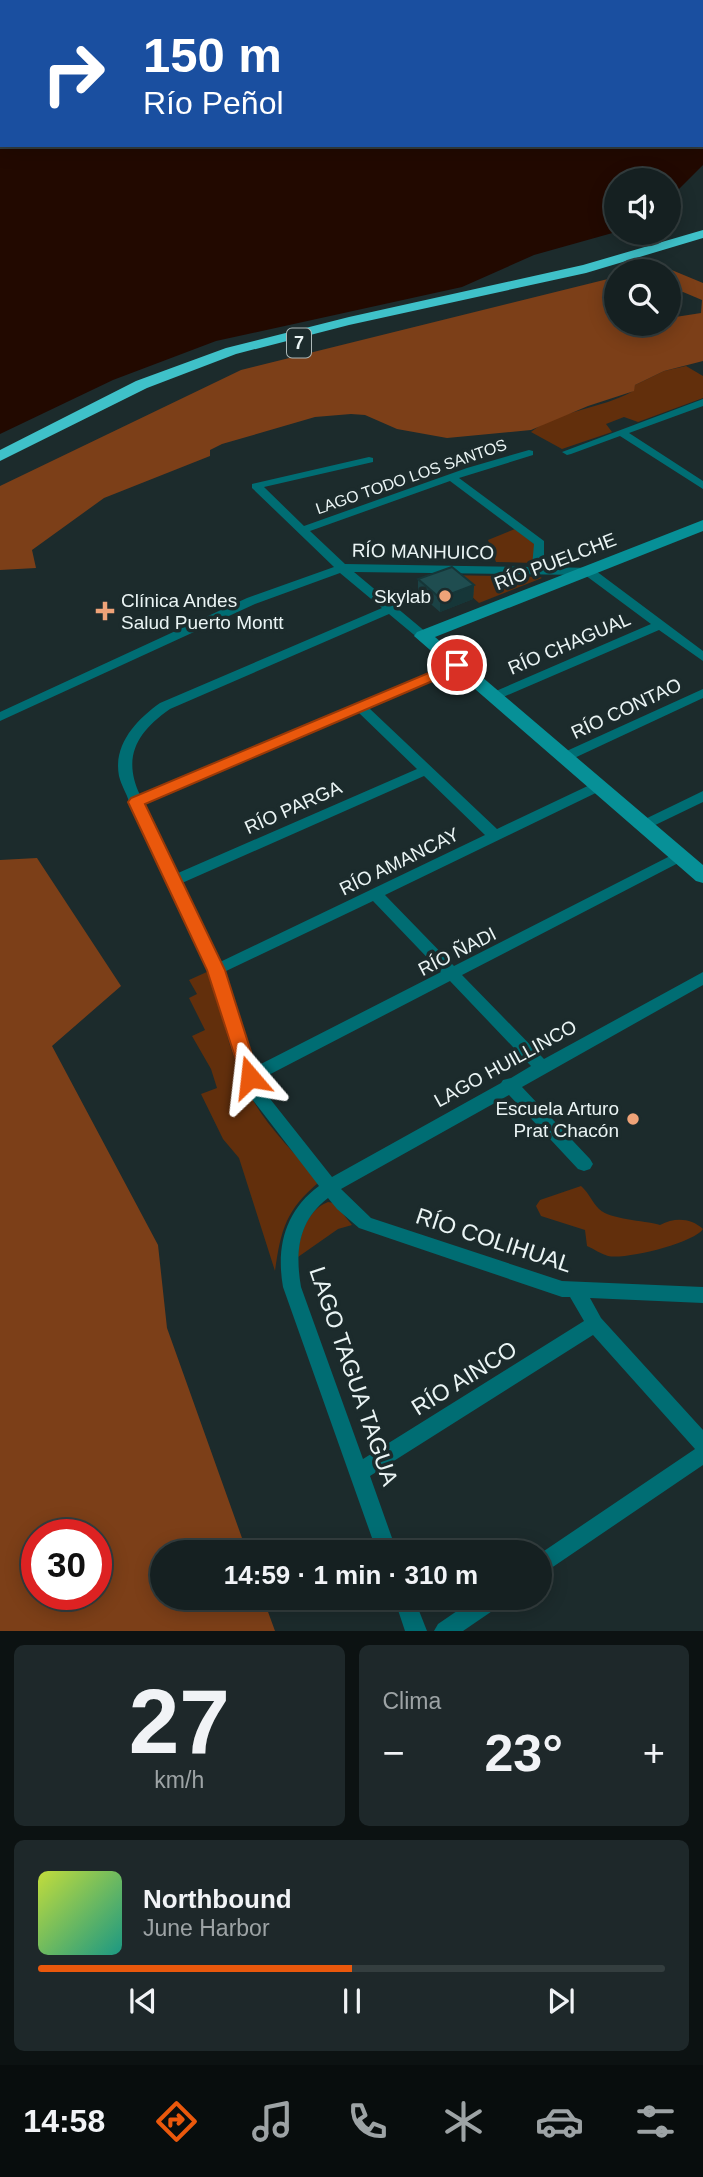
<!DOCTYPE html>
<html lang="es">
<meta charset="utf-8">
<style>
:root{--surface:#152021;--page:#1e282a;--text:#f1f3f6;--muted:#9da3a5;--line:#343e3f;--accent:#ea580c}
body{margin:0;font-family:Arial,sans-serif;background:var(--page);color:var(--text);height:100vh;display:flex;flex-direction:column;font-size:26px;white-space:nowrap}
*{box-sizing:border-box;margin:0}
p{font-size:23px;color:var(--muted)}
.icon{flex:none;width:38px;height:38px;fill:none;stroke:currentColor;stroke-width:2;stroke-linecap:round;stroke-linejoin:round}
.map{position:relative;height:1631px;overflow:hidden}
.details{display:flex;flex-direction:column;gap:14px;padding:14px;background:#0c1212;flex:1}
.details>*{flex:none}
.top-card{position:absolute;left:0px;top:0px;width:704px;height:147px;box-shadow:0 4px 18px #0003,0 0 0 2px var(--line);background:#1a4fa0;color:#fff;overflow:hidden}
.tools{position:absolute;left:604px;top:168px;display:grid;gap:14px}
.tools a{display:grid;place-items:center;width:77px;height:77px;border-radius:50%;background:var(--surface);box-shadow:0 4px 18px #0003,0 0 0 2px var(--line);font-size:35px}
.speed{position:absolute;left:21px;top:1519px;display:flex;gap:14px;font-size:35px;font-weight:700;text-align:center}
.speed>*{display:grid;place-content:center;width:91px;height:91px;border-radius:50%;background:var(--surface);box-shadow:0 4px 18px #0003,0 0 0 2px var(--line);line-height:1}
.speed .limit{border:10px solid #d22;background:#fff;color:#111}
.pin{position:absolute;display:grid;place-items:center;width:60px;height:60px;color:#fff;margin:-30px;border:4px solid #fff;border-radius:50%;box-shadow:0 2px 7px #0007}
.me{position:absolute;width:77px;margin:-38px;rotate:343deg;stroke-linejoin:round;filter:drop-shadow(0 0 5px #0008)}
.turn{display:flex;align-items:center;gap:24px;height:147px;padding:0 28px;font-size:32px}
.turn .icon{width:91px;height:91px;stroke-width:2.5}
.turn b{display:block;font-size:49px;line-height:60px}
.big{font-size:52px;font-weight:600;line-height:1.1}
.details .tile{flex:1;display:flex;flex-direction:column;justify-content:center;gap:10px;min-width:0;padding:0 24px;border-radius:10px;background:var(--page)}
.details .dial{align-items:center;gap:0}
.dial b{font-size:91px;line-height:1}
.song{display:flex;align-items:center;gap:21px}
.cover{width:84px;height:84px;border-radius:10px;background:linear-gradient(135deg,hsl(70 70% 55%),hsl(170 70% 35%))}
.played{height:7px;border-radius:4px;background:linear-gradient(90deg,var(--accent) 50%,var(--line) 50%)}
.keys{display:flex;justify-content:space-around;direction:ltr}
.heat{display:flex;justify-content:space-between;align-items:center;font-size:38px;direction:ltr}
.details .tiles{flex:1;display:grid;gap:14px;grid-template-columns:1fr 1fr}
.tile:last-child{grid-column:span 2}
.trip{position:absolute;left:150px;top:1540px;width:402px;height:70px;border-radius:35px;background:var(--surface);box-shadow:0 4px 18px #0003,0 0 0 2px var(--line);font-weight:600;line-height:70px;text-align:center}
.tab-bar{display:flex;height:112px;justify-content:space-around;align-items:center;background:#080d0d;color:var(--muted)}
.tab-bar .icon{width:49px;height:49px}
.tab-bar .active{color:var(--accent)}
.tab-bar b{font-size:32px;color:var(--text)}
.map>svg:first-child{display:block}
.green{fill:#622f0c}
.forest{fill:#7c3f18;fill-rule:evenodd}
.water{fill:#220900;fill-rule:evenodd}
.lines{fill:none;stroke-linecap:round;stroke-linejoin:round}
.street{fill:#006d73;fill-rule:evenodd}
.secondary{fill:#079097;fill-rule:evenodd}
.highway{fill:#3fc1c9;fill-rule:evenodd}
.wall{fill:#1b4245}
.shaded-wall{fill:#163638}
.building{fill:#1f4d50;stroke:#163638;stroke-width:2}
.route{fill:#ea580c;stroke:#983908;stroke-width:2}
.poi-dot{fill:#efa378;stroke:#1c2b2c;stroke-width:2.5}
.labels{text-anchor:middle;stroke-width:7;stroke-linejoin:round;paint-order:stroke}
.far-street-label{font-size:16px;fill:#eaf4f4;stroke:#1c2b2c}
.shield{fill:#1c2b2c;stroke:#acb8b8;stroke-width:2}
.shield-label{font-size:18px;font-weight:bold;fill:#eaf4f4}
.street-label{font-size:19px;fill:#eaf4f4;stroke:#1c2b2c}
.poi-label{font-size:19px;fill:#eaf4f4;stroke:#1c2b2c;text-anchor:end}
.near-street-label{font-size:23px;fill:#eaf4f4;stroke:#1c2b2c}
</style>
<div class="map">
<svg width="703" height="1631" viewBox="0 0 703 1631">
<rect width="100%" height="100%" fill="#1c2b2c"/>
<g class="green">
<path d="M686,366L703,376V398L638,422L624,417L606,424L612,432L562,449L531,432C559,410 602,409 633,391L635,385L664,371Z"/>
<path d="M515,529L537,546L534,563L496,562L488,540Z"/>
<path d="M447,575L540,577L542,578L479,603Z"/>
<path d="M209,971C220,1008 231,1060 249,1093C266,1127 296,1153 319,1182C286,1210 281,1229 275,1271L239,1158L223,1139L201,1094L217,1088L211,1069L192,1036L205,1030L189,998L197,994L189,980Z"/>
<path d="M581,1186C589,1193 592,1202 599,1209C611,1220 643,1220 660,1225C675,1217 691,1218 703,1229C694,1243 625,1260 608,1256C601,1254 594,1249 587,1246L585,1230L541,1216L536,1206L540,1200Z"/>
<path d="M328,1202L334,1203L352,1225L338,1229L298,1257C299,1236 307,1210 328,1202Z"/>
</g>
<g class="forest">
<path d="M662,266L703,283V361L664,371L635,385L634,391L588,406L531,430L447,438L397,429L365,415L351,414L315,417L222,444L210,450V456L104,498L32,550L36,568L0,570V486L241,370L616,277V324H668L669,318L701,313L702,300L683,292L669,296L668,271H641Z"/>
<path d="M37,858L121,986L52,1046L158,1245L167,1328L247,1552H163V1598H263L275,1631H0V860ZM37,1535H96V1594H37Z"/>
</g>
<path class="water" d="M0,0H703V165L669,199L668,180H616V232L534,255L462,287L216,341L113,380L0,434ZM2,2H702V145H2Z"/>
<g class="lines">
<g class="street">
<path d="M703,399V406L629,433L703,481V489L620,436L571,454L567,455L562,452Z"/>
<path d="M529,450L533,451V455L459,478L544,541V567L592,568L703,651V661L659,630L494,701L488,697L489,694L651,624L585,575L354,572L427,633L429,636L427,639H419L389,614L170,709C137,732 122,757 140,795L458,661L462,662L464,665L462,668L369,708L497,829L594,783H604L606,786L604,789L385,895L454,966L676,853L681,851L688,856L686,859L462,975L544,1059L703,972V985L522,1087L590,1159L593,1164L590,1169L584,1171L578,1169L509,1095L341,1189L371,1218L562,1281L703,1287V1303L590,1298L601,1318L703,1430V1465L541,1575V1553L695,1449L593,1335L370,1476L397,1552H377L283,1287C276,1247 285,1211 319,1186L252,1099L242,1077L208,970L129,802C127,794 121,785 119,776C113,745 136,720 160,703L382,608L340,573L255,604L0,721V712L247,598L334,567L252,488V484L369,457L373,458V462L264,487L304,526L467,468ZM450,481L534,544L532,567L345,564L310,531ZM358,712L417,769L178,873L145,804ZM424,776L485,835L220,962L182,883ZM373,901L441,972L255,1067L224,972ZM450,981L531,1066L511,1078L503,1080L501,1083L332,1177L267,1095L259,1080ZM328,1198L337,1209L359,1228L562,1297H570L584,1321L363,1459L301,1287C295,1252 298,1221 328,1198Z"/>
<path d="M703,689V698L570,760H560L558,757L560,754Z"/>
<path d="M703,791V802L649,828H639L637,825L639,822Z"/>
<path d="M394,1598H414L427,1631H405Z"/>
<path d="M476,1598H504L501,1605L463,1631H434L438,1624Z"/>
</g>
<path class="secondary" d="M703,520V531L435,637L703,865V883L696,881L414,636L417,632Z"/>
<path class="highway" d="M703,230V238L586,273L349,325L236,354L147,388L0,461V450L136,381L226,348L349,317L583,265Z"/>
</g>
<path class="wall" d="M418,579L474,585L473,599L440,612L418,593Z"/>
<path class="shaded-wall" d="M474,585L473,599L440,612V598Z"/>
<path class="building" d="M452,567L474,585L440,598L418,579Z"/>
<path class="route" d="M457,661L463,662V668L145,804L225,970L259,1077L256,1082H243L207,970L128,802L131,798Z"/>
<g class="poi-dot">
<circle cx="445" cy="596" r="7"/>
<path d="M101.5 600.5h7v7h7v7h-7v7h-7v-7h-7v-7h7z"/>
<circle cx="633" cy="1119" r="7"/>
</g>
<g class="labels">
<g class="far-street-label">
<text transform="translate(411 476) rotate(-19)" y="6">LAGO TODO LOS SANTOS</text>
</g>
<rect class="shield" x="287" y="328.5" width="24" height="29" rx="5"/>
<g class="shield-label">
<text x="299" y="349">7</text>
</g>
<g class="street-label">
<text transform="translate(423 551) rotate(1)" y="7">RÍO MANHUICO</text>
<text transform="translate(555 561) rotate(-21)" y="7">RÍO PUELCHE</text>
<text transform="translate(569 643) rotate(-23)" y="7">RÍO CHAGUAL</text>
<text transform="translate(626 708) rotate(-25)" y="7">RÍO CONTAO</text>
<text transform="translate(293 807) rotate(-24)" y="7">RÍO PARGA</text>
<text transform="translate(399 861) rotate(-26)" y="7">RÍO AMANCAY</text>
<text transform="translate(457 951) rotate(-27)" y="7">RÍO ÑADI</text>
<text transform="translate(505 1063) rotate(-29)" y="7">LAGO HUILLINCO</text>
</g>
<g class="poi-label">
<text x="431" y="603">Skylab</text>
<text x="121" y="607" text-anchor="start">Clínica Andes<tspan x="121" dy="22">Salud Puerto Montt</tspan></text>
<text x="619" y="1115">Escuela Arturo<tspan x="619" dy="22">Prat Chacón</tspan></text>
</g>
<g class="near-street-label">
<text transform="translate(494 1240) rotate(18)" y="8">RÍO COLIHUAL</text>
<text transform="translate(354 1376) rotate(71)" y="8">LAGO TAGUA TAGUA</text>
<text transform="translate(464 1378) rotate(-32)" y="8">RÍO AINCO</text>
</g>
</g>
</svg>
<div class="tools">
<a><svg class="icon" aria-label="sound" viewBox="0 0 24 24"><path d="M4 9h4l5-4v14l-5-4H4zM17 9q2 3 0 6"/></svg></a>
<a><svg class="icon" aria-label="search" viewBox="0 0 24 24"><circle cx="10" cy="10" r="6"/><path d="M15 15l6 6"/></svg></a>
</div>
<div class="speed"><div class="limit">30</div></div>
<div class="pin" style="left:457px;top:665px;background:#d93025"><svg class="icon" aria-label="arrive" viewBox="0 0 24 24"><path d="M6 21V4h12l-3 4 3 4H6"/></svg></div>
<svg class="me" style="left:250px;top:1077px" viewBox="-20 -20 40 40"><path d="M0-17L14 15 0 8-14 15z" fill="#ea580c" stroke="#fff" stroke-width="4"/></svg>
<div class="trip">14:59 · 1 min · 310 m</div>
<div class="top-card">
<div class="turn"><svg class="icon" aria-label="right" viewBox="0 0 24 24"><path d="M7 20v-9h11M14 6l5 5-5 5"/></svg><div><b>150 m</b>Río Peñol</div></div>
</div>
</div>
<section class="details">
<div class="tiles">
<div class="tile dial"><b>27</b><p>km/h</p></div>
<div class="tile"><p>Clima</p>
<div class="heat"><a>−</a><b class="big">23°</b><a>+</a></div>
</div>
<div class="tile">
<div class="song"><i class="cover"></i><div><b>Northbound</b><p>June Harbor</p></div></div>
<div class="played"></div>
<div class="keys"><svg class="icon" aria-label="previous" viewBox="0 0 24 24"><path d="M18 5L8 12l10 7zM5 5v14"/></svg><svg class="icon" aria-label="pause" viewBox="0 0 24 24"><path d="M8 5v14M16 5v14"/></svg><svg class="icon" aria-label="next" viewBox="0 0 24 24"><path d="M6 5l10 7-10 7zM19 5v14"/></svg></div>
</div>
</div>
</section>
<nav class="tab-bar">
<b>14:58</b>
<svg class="icon active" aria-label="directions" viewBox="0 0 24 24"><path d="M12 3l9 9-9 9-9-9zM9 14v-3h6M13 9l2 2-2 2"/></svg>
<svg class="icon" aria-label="music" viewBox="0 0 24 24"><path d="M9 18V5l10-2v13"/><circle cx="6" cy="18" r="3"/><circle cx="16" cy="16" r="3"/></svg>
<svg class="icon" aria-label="phone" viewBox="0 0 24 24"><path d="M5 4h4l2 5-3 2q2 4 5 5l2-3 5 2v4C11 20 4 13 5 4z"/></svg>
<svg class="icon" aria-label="climate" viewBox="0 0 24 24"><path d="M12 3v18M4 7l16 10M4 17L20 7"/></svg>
<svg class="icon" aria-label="car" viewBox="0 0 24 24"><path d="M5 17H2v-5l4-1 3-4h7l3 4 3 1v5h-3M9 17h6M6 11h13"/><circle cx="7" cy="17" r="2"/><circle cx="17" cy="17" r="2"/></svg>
<svg class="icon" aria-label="filters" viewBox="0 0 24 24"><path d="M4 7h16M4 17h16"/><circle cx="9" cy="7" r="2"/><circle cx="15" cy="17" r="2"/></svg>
</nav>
